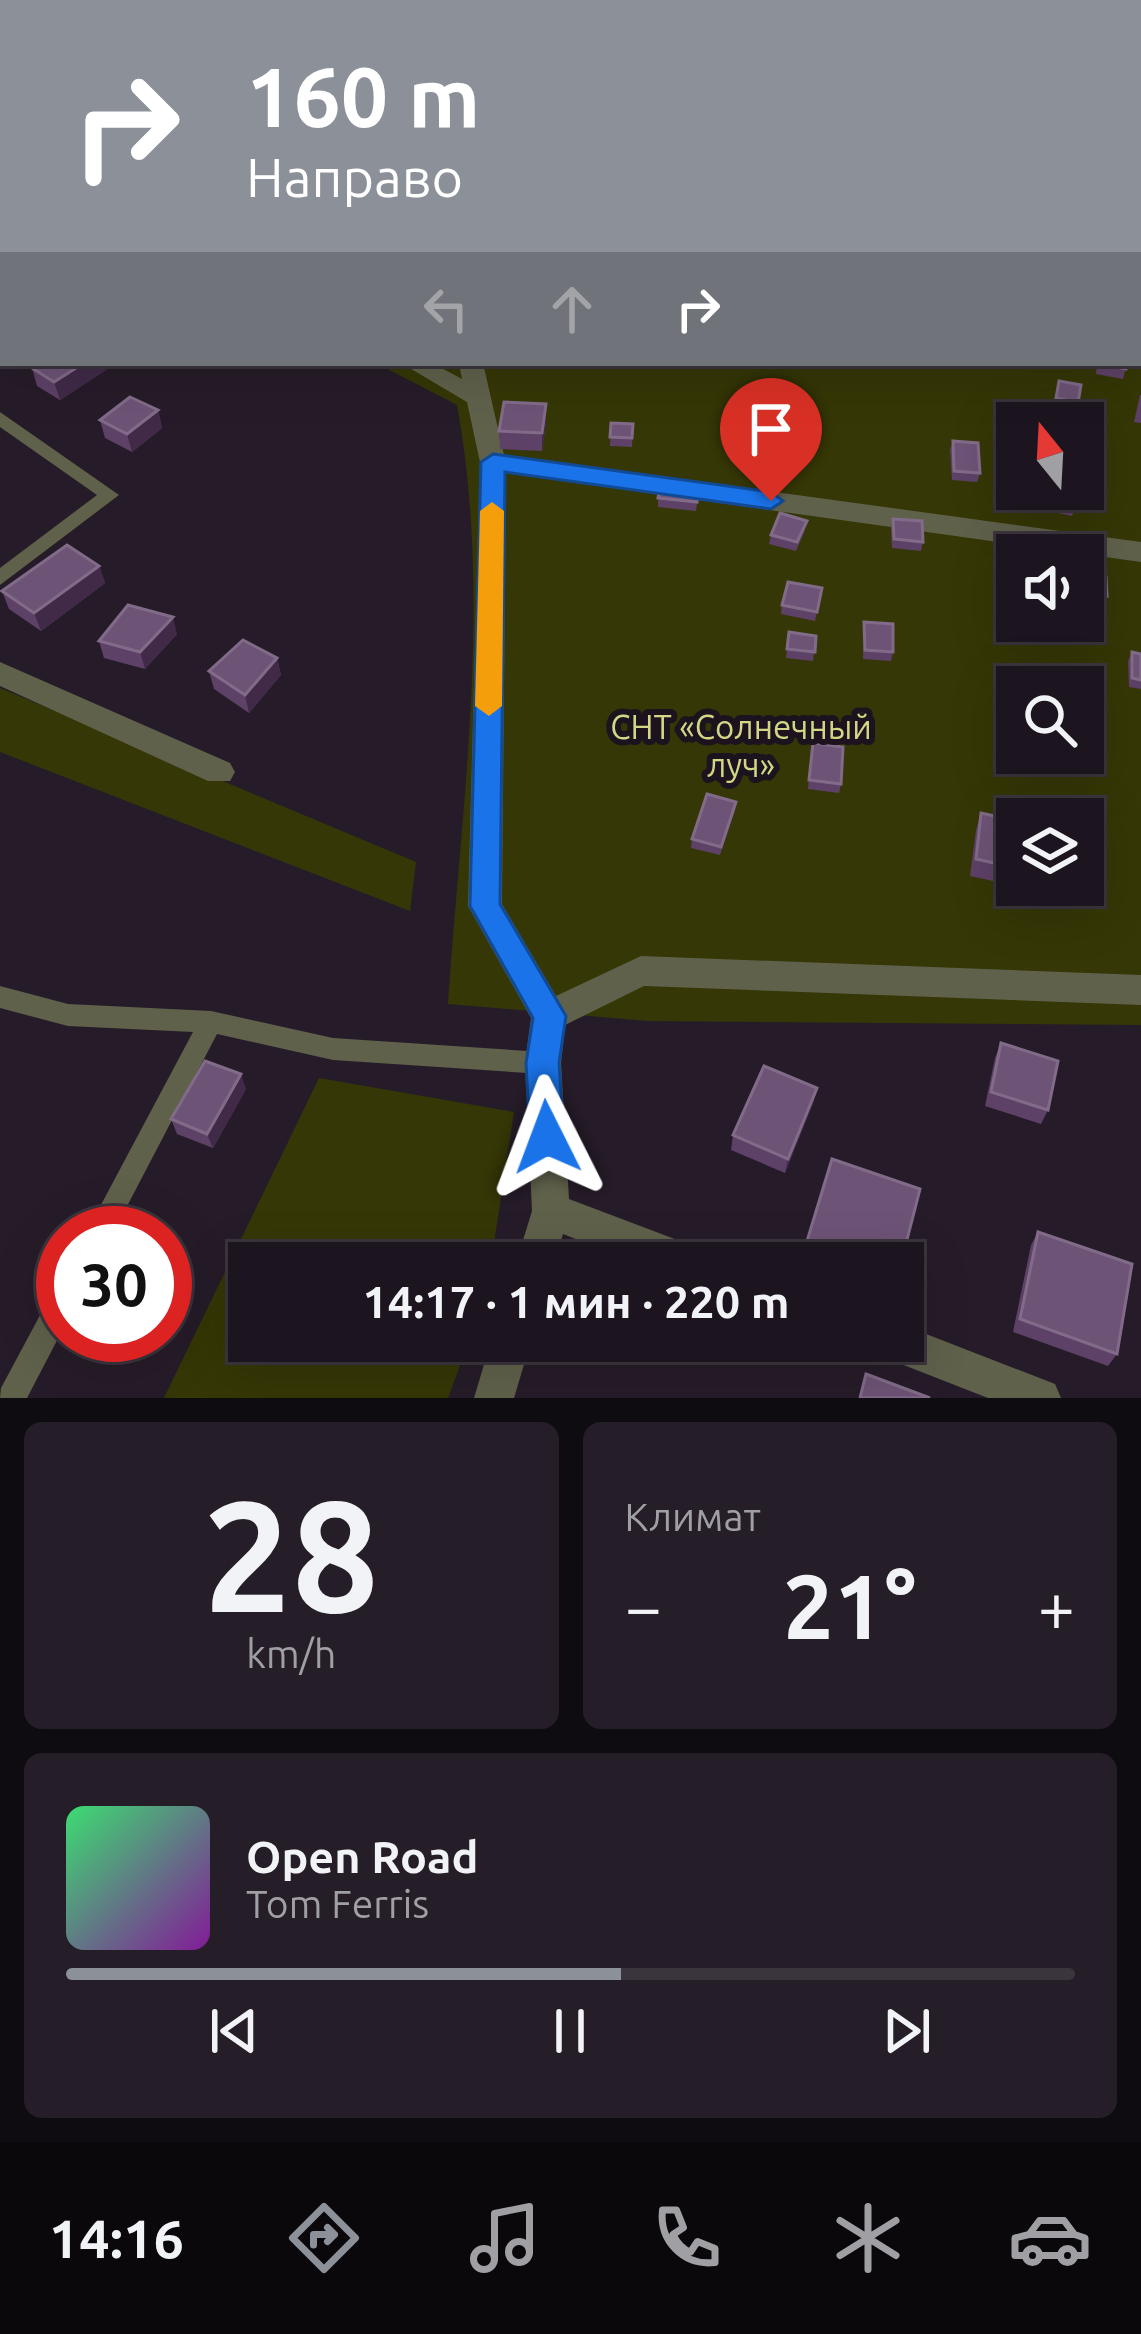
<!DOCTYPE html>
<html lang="ru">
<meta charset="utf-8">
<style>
:root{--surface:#1c151f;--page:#251e28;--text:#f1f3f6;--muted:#a09fa4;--line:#3a343d;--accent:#8c9099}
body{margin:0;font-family:Ubuntu,sans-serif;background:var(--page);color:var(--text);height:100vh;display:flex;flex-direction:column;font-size:45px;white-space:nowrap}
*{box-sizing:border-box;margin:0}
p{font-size:39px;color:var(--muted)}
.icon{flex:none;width:66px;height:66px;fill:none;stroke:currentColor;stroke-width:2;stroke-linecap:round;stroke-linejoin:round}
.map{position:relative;height:1398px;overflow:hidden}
.drawer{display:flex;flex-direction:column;gap:24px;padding:24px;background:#0f0c11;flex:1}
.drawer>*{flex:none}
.hud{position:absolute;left:0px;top:0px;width:1143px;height:366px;box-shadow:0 12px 48px #0002,0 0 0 3px var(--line);background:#8c9099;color:#fff;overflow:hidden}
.needle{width:78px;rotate:342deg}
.buttons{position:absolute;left:996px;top:402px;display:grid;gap:24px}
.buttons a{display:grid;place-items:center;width:108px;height:108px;border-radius:0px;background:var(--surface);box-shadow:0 12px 48px #0002,0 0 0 3px var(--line);font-size:60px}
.speed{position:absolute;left:36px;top:1206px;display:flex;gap:24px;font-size:60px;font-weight:700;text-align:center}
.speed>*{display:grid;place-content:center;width:156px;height:156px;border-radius:50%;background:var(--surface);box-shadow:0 12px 48px #0002,0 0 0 3px var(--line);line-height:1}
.speed .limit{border:18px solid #d22;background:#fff;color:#111}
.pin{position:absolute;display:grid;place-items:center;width:102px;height:102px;color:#fff;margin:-123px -51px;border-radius:50% 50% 50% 0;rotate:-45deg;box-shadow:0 0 12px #0007}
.pin .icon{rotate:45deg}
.me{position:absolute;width:132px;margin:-66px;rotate:357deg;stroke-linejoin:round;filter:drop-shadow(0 0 9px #0008)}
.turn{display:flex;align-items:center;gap:42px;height:252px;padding:0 48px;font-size:54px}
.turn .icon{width:156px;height:156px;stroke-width:2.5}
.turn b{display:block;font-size:84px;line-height:102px}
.lanes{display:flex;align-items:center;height:114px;padding:0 48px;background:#0003;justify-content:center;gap:60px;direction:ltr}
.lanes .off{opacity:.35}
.big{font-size:90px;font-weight:700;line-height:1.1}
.drawer .tile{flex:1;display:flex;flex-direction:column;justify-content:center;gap:18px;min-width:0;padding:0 42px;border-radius:18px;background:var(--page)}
.drawer .dial{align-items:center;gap:0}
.dial b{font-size:156px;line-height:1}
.song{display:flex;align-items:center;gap:36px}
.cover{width:144px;height:144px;border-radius:18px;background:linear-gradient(135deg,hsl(140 70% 55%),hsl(290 70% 35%))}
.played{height:12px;border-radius:6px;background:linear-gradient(90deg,var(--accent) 55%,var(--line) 55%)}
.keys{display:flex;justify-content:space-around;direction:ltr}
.heat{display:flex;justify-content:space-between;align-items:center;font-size:66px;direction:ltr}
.drawer .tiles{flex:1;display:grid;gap:24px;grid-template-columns:1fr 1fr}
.tile:last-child{grid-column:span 2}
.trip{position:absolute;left:228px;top:1242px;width:696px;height:120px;border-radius:0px;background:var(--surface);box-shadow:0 12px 48px #0002,0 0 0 3px var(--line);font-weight:700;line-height:120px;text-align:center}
.dock{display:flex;height:192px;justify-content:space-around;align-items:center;background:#0b080c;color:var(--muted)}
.dock .icon{width:84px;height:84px}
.dock .active{color:var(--accent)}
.dock b{font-size:54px;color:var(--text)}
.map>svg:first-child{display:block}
.green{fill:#353706;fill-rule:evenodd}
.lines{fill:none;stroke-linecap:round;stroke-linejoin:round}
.service{fill:#5f614b;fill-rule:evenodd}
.minor{fill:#5f614b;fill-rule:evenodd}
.wall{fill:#5d4167}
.shaded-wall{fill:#402a48}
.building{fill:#6d5376;stroke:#816b89;stroke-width:3}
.route{fill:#1a73e8;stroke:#114b97;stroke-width:3}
.slow{fill:#f59e0b}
.labels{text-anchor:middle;stroke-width:12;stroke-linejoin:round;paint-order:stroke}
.park-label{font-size:33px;fill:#d1d785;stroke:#1c131f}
</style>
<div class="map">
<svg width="1141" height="1398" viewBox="0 0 1141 1398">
<rect width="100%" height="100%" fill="#261c29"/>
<g class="green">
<path d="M0,0H1141V1025L648,1021L448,1004C461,806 493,602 457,405L376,363H1140V3H3V168ZM1017,423H1083V489H1017ZM1017,555H1083V621H1017ZM1017,687H1083V753H1017ZM1017,819H1083V885H1017Z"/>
<path d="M0,688L416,862L410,911L0,752Z"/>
<path d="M319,1078L514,1112L491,1263H249V1341H469L448,1398H164Z"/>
</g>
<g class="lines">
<g class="service">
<path d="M0,412L119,495L0,585V568L97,495L0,427Z"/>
<path d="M0,986L68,1004L211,1011L333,1038L543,1052L552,1055L556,1063L552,1071L543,1074L333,1060L217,1034L113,1233H86L193,1032L68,1026L0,1008Z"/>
<path d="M63,1287V1329L27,1398H0L1,1388L53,1291Z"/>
</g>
<g class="minor">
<path d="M267,0H287L264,3Z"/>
<rect x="421" y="0" width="20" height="3"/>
<path d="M650,0H670L671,3H651Z"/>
<path d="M882,0H902L904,3H884Z"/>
<path d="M1070,0H1091L1094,3H1073Z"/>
<path d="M3,5V20L0,21V6Z"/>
<rect x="1140" y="39" width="1" height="12"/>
<rect x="0" y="135" width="3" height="13"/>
<rect x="1140" y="164" width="1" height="14"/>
<path d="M401,363H432L462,379L459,363H483L504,455L1141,542V562L506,473L502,904L556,996L641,956L1141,975V1005L644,986L565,1025L561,1063L569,1199L701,1249L706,1263H637L563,1234L554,1263H516L532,1211L525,1063L531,1018L468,906L480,462L467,402Z"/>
<path d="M0,662L230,763L235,772L230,781H208L0,686Z"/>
<path d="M903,1325L1055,1384L1061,1398H988L878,1355L872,1341H903Z"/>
<path d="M491,1341H531L514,1398H474Z"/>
</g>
</g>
<g class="wall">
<path d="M51,0H72L70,3H52Z"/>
<path d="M504,0H526V2L505,3Z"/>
<path d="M611,0H641V3H612Z"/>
<path d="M40,363H108L109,368L60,400L37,386L32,368Z"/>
<path d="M1097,363H1127L1123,379L1096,374Z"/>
<path d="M1059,381L1078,403L1075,412L1053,408Z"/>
<path d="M1140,395H1141V423L1134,422Z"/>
<path d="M158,410L162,428L132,452L105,438L100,420Z"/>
<path d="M546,422L542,451L500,449L499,431Z"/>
<path d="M611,423L633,424L632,447L610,446Z"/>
<path d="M953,441L980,473L977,482L952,480L950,450Z"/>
<path d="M786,445L784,454L771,481L741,472L742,463Z"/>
<path d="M699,488L696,511L658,507V498Z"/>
<path d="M1045,489L1075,507L1072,516L1040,509Z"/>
<path d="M893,519L923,542L921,551L892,548L891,528Z"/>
<path d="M805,530L796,551L769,544L771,535Z"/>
<path d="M99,566L105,583L41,631L9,609L2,591Z"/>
<path d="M1083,574L1107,596L1103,605L1083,602Z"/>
<path d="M822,588L815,621L781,614L782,605Z"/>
<path d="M864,622L893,652L891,661L863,659Z"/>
<path d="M789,632L816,636L813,661L786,658Z"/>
<path d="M177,634L145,669L104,658L99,641Z"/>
<path d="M1132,652L1141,654V689L1129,687L1128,661Z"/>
<path d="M277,658L281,675L249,713L214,689L209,671Z"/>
<path d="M811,751L841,784L839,793L808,789Z"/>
<path d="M735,810L720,855L691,848L692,839Z"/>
<path d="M981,813L1017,821L1016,886L970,876L976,830Z"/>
<path d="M1001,1043L1048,1110L1041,1124L985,1106L995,1058Z"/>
<path d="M817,1088L813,1103L785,1173L731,1150L733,1135Z"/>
<path d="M246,1089L213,1148L177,1134L171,1119Z"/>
<path d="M832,1159L901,1263H826L803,1255Z"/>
<path d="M1038,1232L1117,1354L1108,1366L1013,1332L1031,1245Z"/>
</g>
<g class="shaded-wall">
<path d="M3,334V355L0,357V336Z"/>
<path d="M84,363H108L109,368L60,400L54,382Z"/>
<path d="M546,404V422L542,451V433Z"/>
<path d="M158,410L162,428L132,452L127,434Z"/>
<path d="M786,445L784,454L771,481L772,471Z"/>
<path d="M99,566L105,583L41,631L34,613Z"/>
<path d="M173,617L177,634L145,669L140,652Z"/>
<path d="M277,658L281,675L249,713L245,695Z"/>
<path d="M241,1074L246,1089L213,1148L207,1134Z"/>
<path d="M817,1088L813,1103L785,1173L788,1159Z"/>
</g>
<g class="building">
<path d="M3,309V334L0,336V311Z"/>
<path d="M40,363H84L54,382L32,368Z"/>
<path d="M1099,363H1127L1126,369Z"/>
<path d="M1059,381L1081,385L1078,403L1056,398Z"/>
<path d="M130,397L158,410L127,434L100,420Z"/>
<path d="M504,402L546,404L542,433L499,431Z"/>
<path d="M611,423L633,424L632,438L610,437Z"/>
<path d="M756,437L786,445L772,471L742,463Z"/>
<path d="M953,441L978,443L980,473L954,471Z"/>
<path d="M661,484L699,488L697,502L658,498Z"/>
<path d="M1045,489L1079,490L1075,507L1043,500Z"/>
<path d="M780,513L807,521L797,542L771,535Z"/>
<path d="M893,519L922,521L923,542L894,539Z"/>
<path d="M67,545L99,566L34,613L2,591Z"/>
<path d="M1083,574L1106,577L1107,596L1083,592Z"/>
<path d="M788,582L822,588L817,612L782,605Z"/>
<path d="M128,605L173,617L140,652L99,641Z"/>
<path d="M864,622L893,624V652L865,650Z"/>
<path d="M789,632L816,636L815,652L787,649Z"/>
<path d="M243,640L277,658L245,695L209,671Z"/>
<path d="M1132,652L1141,654V680L1132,678Z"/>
<path d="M813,743L843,747L841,784L809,780Z"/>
<path d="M707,794L736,802L721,847L692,839Z"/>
<path d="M981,813L1017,821V868L976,859Z"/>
<path d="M1001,1043L1058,1061L1048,1110L991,1092Z"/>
<path d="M205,1061L241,1074L207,1134L171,1119Z"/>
<path d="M764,1066L817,1088L788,1159L733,1135Z"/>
<path d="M832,1159L920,1189L901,1263H867L807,1241Z"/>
<path d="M1038,1232L1132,1264L1117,1354L1020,1319Z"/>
<path d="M866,1374L930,1398H860Z"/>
</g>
<path class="route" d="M493,454L771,492L783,501L771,509L505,472L500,904L566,1016L559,1063L564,1137L559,1148L547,1153L535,1148L530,1137L526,1063L533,1018L470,906L481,462Z"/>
<path class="slow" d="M492,502L504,511L502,706L489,716L475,706L480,511Z"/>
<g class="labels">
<g class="park-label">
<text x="741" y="739">СНТ «Солнечный<tspan x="741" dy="38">луч»</tspan></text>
</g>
</g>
</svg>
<div class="buttons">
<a><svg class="needle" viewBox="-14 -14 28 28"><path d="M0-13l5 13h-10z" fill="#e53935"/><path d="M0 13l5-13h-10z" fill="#a09fa4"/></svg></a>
<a><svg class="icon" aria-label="sound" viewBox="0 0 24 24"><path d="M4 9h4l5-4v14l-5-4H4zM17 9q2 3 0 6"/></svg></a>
<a><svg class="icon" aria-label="search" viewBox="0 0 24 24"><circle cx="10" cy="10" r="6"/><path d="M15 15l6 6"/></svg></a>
<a><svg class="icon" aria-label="layers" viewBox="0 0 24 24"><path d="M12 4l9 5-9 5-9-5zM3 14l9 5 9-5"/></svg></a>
</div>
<div class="speed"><div class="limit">30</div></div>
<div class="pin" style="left:771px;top:501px;background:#d93025"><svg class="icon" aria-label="arrive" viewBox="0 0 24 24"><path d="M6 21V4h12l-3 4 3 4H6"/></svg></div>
<svg class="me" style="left:547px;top:1137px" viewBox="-20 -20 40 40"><path d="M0-17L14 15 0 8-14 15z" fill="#1a73e8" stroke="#fff" stroke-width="4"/></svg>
<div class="trip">14:17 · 1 мин · 220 m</div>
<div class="hud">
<div class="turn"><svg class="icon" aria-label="right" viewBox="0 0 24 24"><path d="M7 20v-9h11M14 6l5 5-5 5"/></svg><div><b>160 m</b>Направо</div></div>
<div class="lanes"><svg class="icon off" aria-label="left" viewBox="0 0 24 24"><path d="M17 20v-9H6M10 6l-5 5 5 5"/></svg><svg class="icon off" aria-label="ahead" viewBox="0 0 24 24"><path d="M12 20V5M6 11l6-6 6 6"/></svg><svg class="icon" aria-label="right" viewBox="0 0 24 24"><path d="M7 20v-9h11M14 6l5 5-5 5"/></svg></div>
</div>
</div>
<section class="drawer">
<div class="tiles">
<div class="tile dial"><b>28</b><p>km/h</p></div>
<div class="tile"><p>Климат</p>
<div class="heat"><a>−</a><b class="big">21°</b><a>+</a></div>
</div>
<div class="tile">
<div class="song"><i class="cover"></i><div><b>Open Road</b><p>Tom Ferris</p></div></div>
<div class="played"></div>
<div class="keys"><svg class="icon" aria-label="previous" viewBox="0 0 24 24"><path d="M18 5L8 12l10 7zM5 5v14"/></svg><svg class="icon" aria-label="pause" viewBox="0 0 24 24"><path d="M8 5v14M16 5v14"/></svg><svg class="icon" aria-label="next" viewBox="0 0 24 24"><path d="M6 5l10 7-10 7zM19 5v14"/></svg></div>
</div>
</div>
</section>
<nav class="dock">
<b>14:16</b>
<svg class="icon active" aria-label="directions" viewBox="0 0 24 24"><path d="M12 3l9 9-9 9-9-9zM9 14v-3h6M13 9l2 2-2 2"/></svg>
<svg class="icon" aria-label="music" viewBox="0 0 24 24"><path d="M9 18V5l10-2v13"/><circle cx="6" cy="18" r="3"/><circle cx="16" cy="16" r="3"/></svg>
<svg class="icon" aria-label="phone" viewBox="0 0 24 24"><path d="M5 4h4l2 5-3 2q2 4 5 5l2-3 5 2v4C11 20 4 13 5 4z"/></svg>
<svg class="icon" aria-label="climate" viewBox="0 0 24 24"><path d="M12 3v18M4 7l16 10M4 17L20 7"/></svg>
<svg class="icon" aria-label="car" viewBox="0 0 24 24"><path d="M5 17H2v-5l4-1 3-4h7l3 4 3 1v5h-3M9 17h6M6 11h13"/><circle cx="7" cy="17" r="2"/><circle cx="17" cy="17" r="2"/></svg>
</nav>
